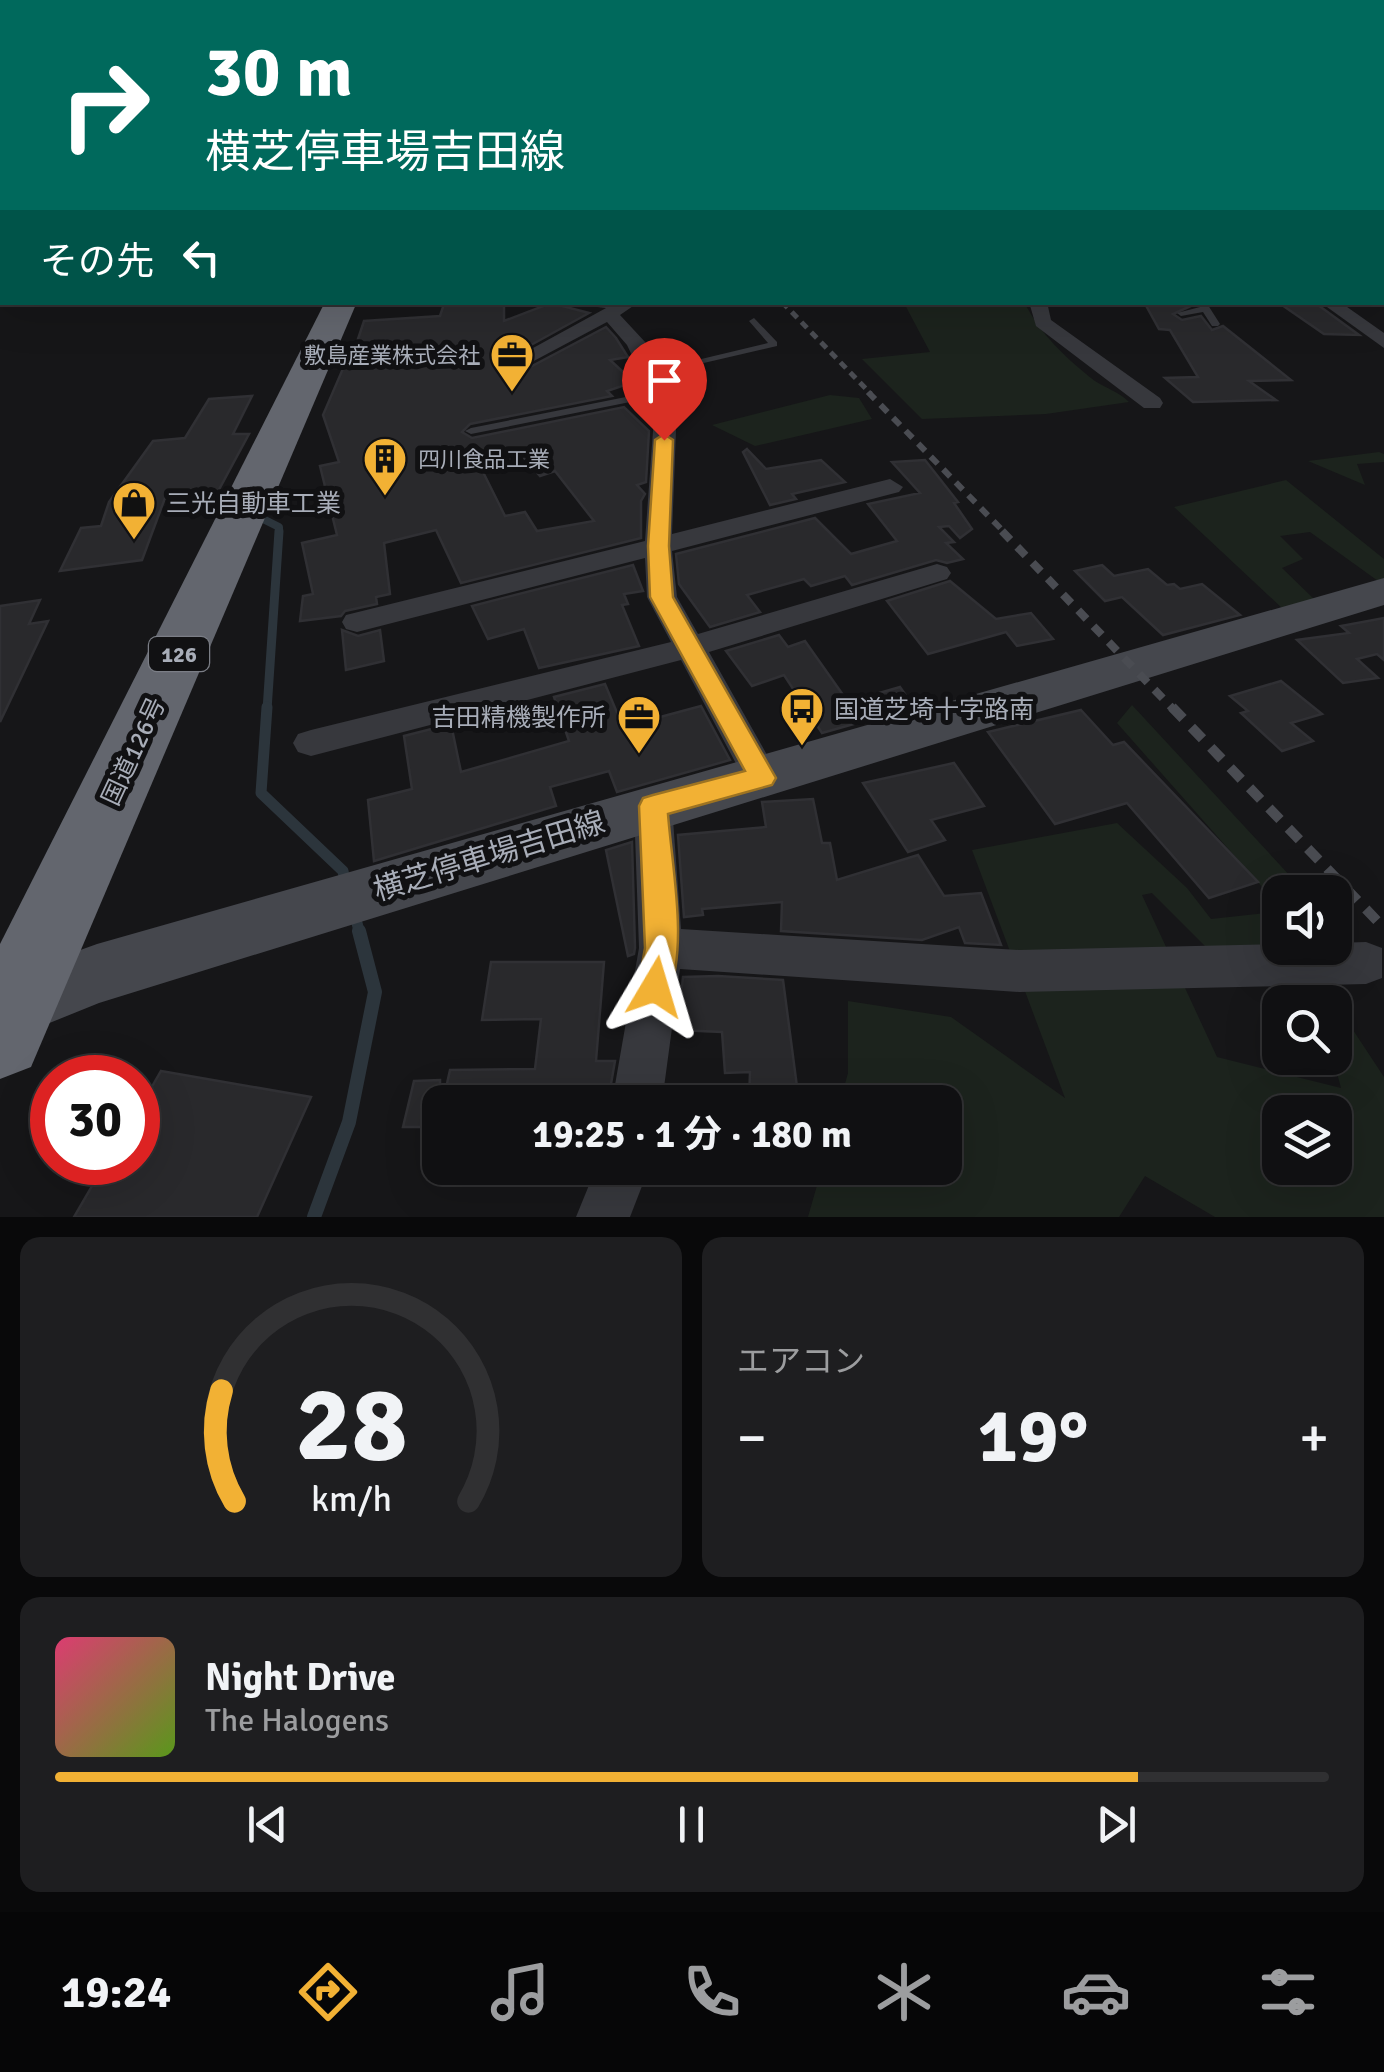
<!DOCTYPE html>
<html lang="ja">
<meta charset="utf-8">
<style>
:root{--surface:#101012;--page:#1e1e20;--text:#f1f3f6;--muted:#9c9d9f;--line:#303032;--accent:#f2b134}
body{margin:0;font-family:Signika,"Noto Sans JP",sans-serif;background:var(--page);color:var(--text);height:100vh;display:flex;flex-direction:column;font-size:38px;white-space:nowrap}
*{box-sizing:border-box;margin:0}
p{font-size:32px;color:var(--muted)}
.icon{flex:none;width:55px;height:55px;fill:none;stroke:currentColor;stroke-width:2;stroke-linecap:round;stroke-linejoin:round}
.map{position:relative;height:1217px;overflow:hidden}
.sheet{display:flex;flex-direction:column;gap:20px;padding:20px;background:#09090a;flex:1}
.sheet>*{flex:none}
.guide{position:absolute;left:0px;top:0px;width:1385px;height:305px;box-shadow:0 10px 40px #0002,0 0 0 2px var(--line);background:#00695c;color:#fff;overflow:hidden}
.buttons{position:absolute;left:1262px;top:875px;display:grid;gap:20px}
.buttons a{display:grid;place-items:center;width:90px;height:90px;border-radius:20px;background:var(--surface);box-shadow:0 10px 40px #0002,0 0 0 2px var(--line);font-size:50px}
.speed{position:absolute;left:30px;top:1055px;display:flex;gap:20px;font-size:50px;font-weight:700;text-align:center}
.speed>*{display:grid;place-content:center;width:130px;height:130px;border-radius:50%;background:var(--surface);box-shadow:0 10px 40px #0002,0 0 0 2px var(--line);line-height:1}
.speed .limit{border:15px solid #d22;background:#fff;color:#111}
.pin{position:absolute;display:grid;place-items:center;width:85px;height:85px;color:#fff;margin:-102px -42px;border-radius:50% 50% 50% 0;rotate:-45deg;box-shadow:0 0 10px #0007}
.pin .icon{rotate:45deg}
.me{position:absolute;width:110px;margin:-55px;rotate:7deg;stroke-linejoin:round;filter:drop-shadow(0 0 8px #0008)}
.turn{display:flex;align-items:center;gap:35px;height:210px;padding:0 40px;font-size:45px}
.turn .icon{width:130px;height:130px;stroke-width:2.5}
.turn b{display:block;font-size:70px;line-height:85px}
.then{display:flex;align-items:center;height:95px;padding:0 40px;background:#0003;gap:20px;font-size:38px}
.big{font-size:75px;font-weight:700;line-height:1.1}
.sheet .tile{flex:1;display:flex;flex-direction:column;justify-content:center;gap:15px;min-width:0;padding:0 35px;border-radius:20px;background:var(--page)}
.sheet .dial{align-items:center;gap:0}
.dial svg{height:260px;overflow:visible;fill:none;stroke:var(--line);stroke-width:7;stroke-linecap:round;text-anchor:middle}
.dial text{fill:var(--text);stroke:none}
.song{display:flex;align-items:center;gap:30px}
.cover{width:120px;height:120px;border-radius:15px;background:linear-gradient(135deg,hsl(340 70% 55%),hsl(90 70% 35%))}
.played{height:10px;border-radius:5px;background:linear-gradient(90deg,var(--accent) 85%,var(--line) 85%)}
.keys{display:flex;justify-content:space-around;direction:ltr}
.heat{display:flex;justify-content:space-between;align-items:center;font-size:55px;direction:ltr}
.sheet .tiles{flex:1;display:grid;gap:20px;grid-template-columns:1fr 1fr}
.tile:last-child{grid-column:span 2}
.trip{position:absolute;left:422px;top:1085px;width:540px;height:100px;border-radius:20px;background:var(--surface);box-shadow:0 10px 40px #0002,0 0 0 2px var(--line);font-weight:700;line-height:100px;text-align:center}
.menu{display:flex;height:160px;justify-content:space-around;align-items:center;background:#060607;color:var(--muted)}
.menu .icon{width:70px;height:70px}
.menu .on{color:var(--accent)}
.menu b{font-size:45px;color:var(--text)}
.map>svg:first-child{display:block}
.green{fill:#1c231d;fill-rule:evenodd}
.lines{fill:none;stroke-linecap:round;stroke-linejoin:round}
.stream-far3{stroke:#2c353c;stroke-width:8}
.stream-far2{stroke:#2c353c;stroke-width:9}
.stream-far1{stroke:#2c353c;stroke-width:11}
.stream{stroke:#2c353c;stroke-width:14}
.building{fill:#29292c;stroke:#303034;stroke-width:2.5;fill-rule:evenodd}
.lane{fill:#37383d;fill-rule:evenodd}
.street{fill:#37383d;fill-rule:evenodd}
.secondary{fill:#45474d;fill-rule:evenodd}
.highway{fill:#63666e;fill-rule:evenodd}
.rail-far3{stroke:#4a4c52;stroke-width:5;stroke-dasharray:8 6;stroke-linecap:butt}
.rail-far2{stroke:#4a4c52;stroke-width:6;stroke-dasharray:10 8;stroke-linecap:butt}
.rail-far1{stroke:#4a4c52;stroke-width:8;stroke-dasharray:12 10;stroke-linecap:butt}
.rail{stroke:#4a4c52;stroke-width:10;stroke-dasharray:16 12;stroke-linecap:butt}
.route{fill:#f2b134;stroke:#9d7322;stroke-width:2.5}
.labels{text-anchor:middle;stroke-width:10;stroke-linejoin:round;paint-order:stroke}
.far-poi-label{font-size:22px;fill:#a8adb8;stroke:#111113;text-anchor:end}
.shield{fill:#111113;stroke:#7b7e86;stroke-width:2.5}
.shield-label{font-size:22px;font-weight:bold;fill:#a8adb8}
.poi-label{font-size:25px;fill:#a8adb8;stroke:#111113;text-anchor:start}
.street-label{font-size:25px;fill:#a8adb8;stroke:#111113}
.near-street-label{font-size:30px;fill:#a8adb8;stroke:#111113}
</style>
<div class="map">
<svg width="1384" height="1217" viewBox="0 0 1384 1217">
<rect width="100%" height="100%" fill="#161618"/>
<g class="green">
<path d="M904,303H1025C1038,332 1069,361 1095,381C1107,389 1118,391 1129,402L1046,414L922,419L862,359L930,352Z"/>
<path d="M830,395L859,398L872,419L755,446L712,425Z"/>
<path d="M1379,452L1384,454V462L1357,464L1365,485L1308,461Z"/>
<path d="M1286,480L1384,559V578L1378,581L1310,532L1280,536L1303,559L1282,568L1316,601L1282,608L1174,507Z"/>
<path d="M1132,705L1305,892H1280V948H1335V929L1352,952H1211L1152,893L1142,895L1217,1057L1341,1088L1333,1058L1335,1002H1316L1312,988L1328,992L1384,1077V1217H1215L1145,1176L1119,1217H808L822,1168H945V1102H840L848,1073V1001L951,1017L1065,1098L972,850L1117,823L1187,888L1211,919L1266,913L1270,896L1117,723ZM1280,1112H1335V1168H1280Z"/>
</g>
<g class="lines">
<path class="stream-far3" d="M261,518L279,527V533"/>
<path class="stream-far2" d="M267,710L279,531"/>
<g class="stream-far1">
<path d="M267,707L261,793L343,871L345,882"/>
<path d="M355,916L360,934"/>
</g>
<path class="stream" d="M314,1217L349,1122L375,992L359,931"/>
</g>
<g class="building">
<path d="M468,302H504V321L551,303L589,313L511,356L510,361L516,367L532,366L606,327L616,338L628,357L610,360L634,382L607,391L612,396L470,424L462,432L472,438L624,407L649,431L646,482L637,485L645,494L641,501V538L461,583L436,530L384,543L390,594L376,597L377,604L345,611L341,616L300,621L303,596L313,594L302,543L337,535L320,466L339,462L323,415L348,357H352L364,321L440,316L444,304ZM518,451L540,476L555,471L594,521L537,531L525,512L505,516L478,462Z"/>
<path d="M1144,302L1193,305L1173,314L1182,320L1201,316L1212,330L1223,326L1291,380L1249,381L1276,400L1193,402L1165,378L1198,377L1170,330L1159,329Z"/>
<path d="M1282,305H1318L1359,335L1324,334Z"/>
<path d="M252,396L233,434H249L216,495L165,498L142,560L60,571L81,528L101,526L109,502L153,441L185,438L209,399Z"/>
<path d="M747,449L766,469L821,460L845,482L792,494L796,499L770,505L743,452Z"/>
<path d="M925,460L958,502L954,503L972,529L960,538L949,526L939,527L954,542L946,543L963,559L947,563L936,560L852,585L845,576L811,586L804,579L747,595L760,612L710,627L679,584L676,554L815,518L851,554L897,541L868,504L920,493L892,462Z"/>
<path d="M633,565L643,591L624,594L628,604L622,605L639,646L539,668L524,629L488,639L472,606Z"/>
<path d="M1102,565L1114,576L1148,569L1167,585L1174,584L1180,589L1202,584L1240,615L1163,635L1122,597L1105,601L1075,571Z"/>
<path d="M950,581L996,619L1031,613L1053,639L1017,646L1006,632L928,654L887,601Z"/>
<path d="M40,600L29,624L48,621L0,722V606Z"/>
<path d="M1384,618V660L1377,654L1357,659L1378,678L1343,683L1297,640L1349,633L1341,626Z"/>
<path d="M342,630L358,636L380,630L384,661L346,670Z"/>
<path d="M779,635L788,647L805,641L848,702L900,687L914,707L822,733L784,675L752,686L726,651Z"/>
<path d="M1281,681L1322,714L1291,723L1313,741L1282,751L1241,713L1248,711L1230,696Z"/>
<path d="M605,684L623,727L701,706L730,760L617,792L609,771L550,787L556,806L374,861L368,800L412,789L404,736L451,724L461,772L569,741L554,697Z"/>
<path d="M1081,710L1113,745L1124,742L1258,882L1209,898L1127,803L1055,824L988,732Z"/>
<path d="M954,763L984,806L931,820L945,840L908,852L863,783Z"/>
<path d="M813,799L822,843H830L837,880L918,855L944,896L981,893L1001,945L965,943L959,927L922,940L781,931L782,902L702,909L703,915L684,917L678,835L766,827L762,802Z"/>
<path d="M632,842L635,948L634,954L628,956L606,850Z"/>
<path d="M491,962H604L596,1061H615L608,1101L443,1102L450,1070L535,1069L541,1019L482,1020Z"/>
<path d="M718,976L783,980L799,1102H749L750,1072L725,1073L722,1032L677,1030L683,977Z"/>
<path d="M161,1071L311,1097L257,1217H74L106,1162H138V1111Z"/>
<path d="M440,1080V1127H403L414,1081Z"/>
</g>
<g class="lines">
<g class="lane">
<path d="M554,302C578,302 606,299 627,307L623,310Z"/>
<path d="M1197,302H1206L1220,324L1218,326H1212L1203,312L1181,316L1177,313L1200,307Z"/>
<path d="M754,318L777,342V346L652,375L647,372L768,343L749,321Z"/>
<path d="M661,390L665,391V395L471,434L465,431L471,428Z"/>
</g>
<g class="street">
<rect x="1382" y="173" width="2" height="8"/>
<path d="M617,302H639L620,315L646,343L677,404L672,534L890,479L903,487L899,492L672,551L677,597L698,634L937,564L947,567L951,573L947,579L709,652L780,778L775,788L762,792L749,788L681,660L311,756L298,752L293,743L298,734L311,730L671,642L647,597L645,558L357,632L346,629L342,622L346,615L645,541L655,404L627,345L607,322L530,363H516L513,359Z"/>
<path d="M1029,302H1047L1051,320L1160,398L1163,403L1160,408H1144L1036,326Z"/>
<path d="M1320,302H1340L1384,333V348Z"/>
<path d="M653,791L666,795L672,806L681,929L1019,950L1280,944V948H1335V943L1366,942L1382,948V978L1366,984L1019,992L680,969L662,1102H612L639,948L634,806L640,795Z"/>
<path d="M596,1168H649L630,1217H576Z"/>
</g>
<g class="secondary">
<rect x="1382" y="133" width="2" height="10"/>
<path d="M1384,290V304L1375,302H1382Z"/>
<path d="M1384,578V605L99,1003L0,1043V979L97,944Z"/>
</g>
<path class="highway" d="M325,302H357L31,1067L0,1079V944Z"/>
<path class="rail-far3" d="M782,302L871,394"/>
<path class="rail-far2" d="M868,392L1005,533"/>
<path class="rail-far1" d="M1002,531L1174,710"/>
<path class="rail" d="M1172,707L1384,928"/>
</g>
<linearGradient id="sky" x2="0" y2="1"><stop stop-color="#0c0c0d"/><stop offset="0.43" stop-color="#363c48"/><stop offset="1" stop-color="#363c48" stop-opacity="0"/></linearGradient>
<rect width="1384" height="299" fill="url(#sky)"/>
<path class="route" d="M664,434L673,440L669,546L673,597L776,778L772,785L668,814C672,868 689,948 667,998L655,1003L643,998L638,987L645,948L639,806L643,798L653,795L745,771L650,597L648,546L655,440Z"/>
<defs>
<symbol id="office-pin" viewBox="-11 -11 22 30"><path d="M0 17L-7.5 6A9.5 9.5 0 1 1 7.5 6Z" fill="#f2b134" stroke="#111113"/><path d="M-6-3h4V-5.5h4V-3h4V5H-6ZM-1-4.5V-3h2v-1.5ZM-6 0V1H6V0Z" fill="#111"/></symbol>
<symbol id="building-pin" viewBox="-11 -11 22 30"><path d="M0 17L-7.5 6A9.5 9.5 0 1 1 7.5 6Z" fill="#f2b134" stroke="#111113"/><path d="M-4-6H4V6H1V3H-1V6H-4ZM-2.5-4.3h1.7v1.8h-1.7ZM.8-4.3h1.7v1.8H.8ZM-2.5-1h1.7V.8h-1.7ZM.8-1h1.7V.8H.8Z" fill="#111"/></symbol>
<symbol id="shop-pin" viewBox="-11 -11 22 30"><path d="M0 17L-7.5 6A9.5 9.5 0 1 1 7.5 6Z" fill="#f2b134" stroke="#111113"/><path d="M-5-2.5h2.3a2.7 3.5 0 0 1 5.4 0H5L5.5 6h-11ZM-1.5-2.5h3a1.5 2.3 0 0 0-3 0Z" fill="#111"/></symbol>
<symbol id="bus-pin" viewBox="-11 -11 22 30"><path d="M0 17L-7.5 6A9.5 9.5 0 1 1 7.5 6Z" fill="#f2b134" stroke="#111113"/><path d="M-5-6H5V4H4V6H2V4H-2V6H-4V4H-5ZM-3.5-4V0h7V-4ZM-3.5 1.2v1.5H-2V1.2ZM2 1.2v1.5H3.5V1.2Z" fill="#111"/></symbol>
</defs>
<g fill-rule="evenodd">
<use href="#office-pin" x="487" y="330" width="50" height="68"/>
<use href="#building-pin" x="360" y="434" width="50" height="68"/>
<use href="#shop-pin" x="109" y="478" width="50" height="68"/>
<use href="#bus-pin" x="777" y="684" width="50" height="68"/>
<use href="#office-pin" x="614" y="692" width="50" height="68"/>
</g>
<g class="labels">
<g class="far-poi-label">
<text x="480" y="363">敷島産業株式会社</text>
<text x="418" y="467" text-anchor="start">四川食品工業</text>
</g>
<rect class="shield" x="149" y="637" width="60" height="34" rx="8"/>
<g class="shield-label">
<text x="179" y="662">126</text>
</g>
<g class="poi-label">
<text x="166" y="512">三光自動車工業</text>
<text x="834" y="718">国道芝埼十字路南</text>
<text x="606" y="726" text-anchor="end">吉田精機製作所</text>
</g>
<g class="street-label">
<text transform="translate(133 751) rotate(-65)" y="9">国道126号</text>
</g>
<g class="near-street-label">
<text transform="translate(489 856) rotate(-17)" y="10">横芝停車場吉田線</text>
</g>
</g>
</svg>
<div class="buttons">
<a><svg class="icon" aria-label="sound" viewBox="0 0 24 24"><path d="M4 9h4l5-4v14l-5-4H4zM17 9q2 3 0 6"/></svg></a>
<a><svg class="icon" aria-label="search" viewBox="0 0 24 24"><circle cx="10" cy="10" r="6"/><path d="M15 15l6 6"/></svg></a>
<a><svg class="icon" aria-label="layers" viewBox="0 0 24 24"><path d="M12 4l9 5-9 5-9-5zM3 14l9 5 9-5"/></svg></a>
</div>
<div class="speed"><div class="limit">30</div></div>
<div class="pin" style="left:664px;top:440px;background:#d93025"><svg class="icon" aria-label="arrive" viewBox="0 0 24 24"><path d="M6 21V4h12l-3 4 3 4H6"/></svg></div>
<svg class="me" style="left:655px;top:987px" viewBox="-20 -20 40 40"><path d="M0-17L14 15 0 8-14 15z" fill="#f2b134" stroke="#fff" stroke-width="4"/></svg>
<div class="trip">19:25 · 1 分 · 180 m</div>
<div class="guide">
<div class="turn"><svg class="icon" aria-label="right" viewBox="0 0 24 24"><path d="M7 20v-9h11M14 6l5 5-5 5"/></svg><div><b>30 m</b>横芝停車場吉田線</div></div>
<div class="then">その先<svg class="icon" aria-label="left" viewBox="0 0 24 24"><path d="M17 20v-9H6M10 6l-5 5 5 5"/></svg></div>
</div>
</div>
<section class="sheet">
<div class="tiles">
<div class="tile dial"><svg viewBox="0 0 100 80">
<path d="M14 69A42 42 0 1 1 86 69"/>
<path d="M14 69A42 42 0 0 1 10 35" stroke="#f2b134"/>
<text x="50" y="56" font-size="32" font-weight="700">28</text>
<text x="50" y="72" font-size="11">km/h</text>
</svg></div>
<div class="tile"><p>エアコン</p>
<div class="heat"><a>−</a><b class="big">19°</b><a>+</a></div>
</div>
<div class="tile">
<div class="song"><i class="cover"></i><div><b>Night Drive</b><p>The Halogens</p></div></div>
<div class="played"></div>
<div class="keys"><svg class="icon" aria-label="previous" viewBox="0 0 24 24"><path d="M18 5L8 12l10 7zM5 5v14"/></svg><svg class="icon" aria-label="pause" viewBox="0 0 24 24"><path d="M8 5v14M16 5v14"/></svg><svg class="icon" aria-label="next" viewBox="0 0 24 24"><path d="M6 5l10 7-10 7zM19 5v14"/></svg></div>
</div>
</div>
</section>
<nav class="menu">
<b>19:24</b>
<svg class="icon on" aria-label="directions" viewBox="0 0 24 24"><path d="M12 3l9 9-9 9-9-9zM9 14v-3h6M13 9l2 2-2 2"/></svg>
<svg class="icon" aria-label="music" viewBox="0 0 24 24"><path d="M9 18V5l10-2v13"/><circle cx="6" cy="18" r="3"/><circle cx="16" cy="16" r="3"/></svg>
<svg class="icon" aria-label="phone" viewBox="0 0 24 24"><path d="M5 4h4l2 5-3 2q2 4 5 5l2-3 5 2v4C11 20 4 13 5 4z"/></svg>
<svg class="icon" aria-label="climate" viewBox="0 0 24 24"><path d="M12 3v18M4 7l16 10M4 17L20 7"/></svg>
<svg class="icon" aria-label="car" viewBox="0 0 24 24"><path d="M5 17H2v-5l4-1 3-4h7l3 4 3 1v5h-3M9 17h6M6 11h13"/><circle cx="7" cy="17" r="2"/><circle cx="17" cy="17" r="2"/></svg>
<svg class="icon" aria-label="filters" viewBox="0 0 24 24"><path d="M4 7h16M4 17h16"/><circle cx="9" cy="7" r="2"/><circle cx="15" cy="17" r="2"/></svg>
</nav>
